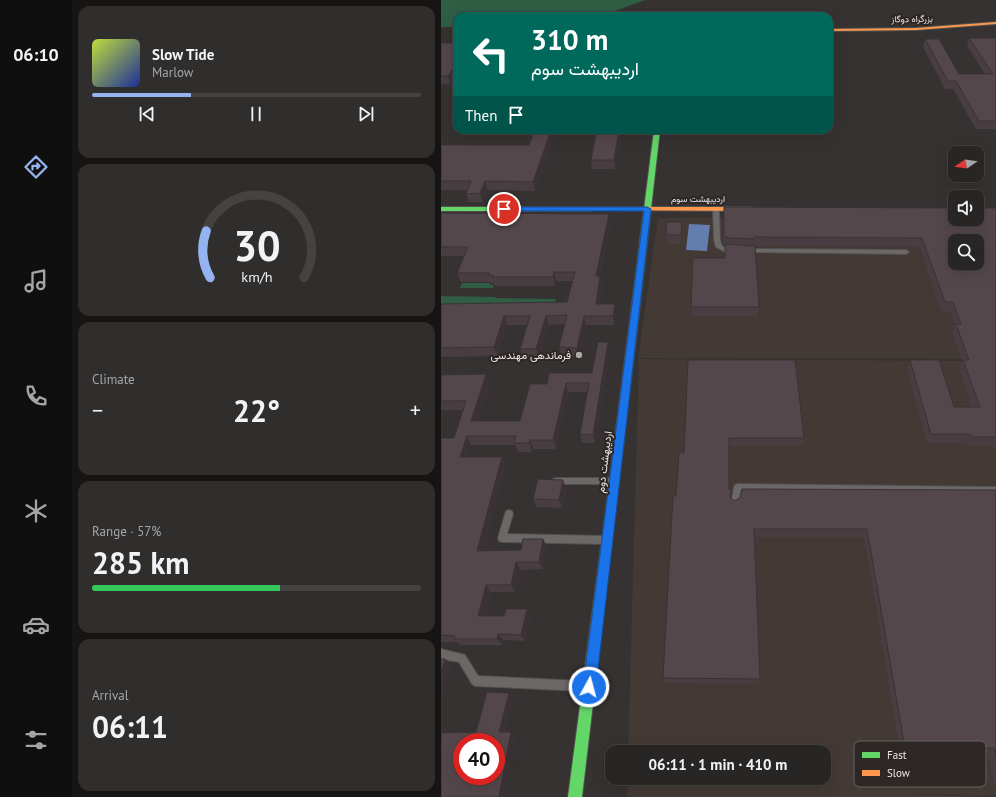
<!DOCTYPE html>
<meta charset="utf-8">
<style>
:root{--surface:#282625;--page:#302e2d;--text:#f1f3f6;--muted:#a5a5a7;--line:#444342;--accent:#95b2f1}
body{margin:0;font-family:"PT Sans",Vazirmatn,sans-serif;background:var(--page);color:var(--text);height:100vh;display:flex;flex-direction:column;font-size:15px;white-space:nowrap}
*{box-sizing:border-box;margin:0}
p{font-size:13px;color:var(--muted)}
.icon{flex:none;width:22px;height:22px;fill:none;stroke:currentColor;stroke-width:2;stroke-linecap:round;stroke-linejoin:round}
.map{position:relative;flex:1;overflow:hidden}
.panel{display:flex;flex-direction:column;gap:6px;padding:6px;background:#161514;width:369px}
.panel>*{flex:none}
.top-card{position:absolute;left:12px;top:12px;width:380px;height:122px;border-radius:12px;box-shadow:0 4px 16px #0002,0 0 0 1px var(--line);background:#00695c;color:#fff;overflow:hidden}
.needle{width:26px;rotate:257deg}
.tools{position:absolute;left:507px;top:146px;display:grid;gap:8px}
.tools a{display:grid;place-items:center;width:36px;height:36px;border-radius:8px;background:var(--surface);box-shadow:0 4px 16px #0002,0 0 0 1px var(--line);font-size:20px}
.speed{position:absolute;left:12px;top:733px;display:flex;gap:8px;font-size:20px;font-weight:700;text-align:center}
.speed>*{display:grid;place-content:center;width:52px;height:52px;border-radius:50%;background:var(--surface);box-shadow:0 4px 16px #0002,0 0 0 1px var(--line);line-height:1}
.speed .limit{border:6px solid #d22;background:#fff;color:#111}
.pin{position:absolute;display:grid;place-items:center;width:34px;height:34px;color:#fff;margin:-17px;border:2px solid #fff;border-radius:50%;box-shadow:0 1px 4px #0007}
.me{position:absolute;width:44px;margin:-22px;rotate:7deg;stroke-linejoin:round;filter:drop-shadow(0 0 3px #0008)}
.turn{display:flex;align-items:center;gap:14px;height:84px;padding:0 12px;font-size:18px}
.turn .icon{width:52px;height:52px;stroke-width:2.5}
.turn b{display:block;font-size:28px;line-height:34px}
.then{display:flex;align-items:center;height:38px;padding:0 12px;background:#0003;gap:8px;font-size:15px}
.big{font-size:30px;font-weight:700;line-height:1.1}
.panel .widget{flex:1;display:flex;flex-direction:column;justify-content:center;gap:6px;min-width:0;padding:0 14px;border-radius:12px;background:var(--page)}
.panel .dial{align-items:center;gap:0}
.dial svg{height:104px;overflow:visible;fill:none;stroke:var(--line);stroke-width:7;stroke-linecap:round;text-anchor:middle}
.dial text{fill:var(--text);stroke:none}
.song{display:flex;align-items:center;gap:12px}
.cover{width:48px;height:48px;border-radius:6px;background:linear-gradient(135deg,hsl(70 70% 55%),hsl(230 70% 35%))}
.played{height:4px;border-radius:2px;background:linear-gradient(90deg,var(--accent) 30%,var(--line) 30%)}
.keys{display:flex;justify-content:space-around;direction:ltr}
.heat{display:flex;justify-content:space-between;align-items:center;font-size:22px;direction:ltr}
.charge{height:6px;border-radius:3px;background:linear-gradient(90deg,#34c759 57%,var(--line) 0)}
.trip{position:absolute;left:164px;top:745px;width:226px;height:40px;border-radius:12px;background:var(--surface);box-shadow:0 4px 16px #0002,0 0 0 1px var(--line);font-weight:700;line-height:40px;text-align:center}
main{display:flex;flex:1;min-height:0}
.tabs{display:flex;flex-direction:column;width:72px;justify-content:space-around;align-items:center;background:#100f0f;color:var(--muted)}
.tabs .icon{width:28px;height:28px}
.tabs .current{color:var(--accent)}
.tabs b{font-size:18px;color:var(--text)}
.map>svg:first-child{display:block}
.built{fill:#433935;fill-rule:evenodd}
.green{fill:#305e45}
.water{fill:#637dae}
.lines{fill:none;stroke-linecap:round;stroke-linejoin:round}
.lane-casing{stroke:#52504f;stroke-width:2}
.fast-casing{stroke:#52504f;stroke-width:2}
.slow-casing{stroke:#52504f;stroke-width:2}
.lane{fill:#6b6867;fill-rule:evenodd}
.fast{fill:#63d668;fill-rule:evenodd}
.slow{fill:#ff974d;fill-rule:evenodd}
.wall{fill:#483d41}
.shaded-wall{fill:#3b3235}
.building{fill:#54474c;stroke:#3b3235;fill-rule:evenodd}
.route{fill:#1a73e8;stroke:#114b97}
.poi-dot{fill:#aba8a7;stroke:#2d2725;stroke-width:1.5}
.labels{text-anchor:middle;stroke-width:4;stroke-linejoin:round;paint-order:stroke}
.far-street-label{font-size:9px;fill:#ebe7e6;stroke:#2d2725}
.poi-label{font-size:11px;fill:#ebe7e6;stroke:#2d2725;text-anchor:end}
.street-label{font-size:11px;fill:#ebe7e6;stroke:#2d2725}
.key{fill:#2d2725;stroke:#66615f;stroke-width:1}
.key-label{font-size:11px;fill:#ebe7e6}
</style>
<main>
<nav class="tabs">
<b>06:10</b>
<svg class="icon current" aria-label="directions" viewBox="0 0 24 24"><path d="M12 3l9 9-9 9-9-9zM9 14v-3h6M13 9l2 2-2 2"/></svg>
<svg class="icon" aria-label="music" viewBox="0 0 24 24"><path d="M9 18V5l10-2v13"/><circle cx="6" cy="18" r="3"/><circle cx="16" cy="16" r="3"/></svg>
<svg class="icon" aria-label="phone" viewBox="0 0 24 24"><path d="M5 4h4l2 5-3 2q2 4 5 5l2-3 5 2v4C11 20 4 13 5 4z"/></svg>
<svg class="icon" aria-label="climate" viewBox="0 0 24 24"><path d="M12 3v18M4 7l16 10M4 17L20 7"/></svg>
<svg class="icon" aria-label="car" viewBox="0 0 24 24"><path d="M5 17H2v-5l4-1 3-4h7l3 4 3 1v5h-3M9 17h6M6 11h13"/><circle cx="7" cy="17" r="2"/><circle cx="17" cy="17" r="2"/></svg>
<svg class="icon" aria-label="filters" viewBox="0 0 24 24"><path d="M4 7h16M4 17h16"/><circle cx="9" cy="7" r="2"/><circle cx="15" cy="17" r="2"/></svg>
</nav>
<section class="panel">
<div class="widget">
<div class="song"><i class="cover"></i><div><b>Slow Tide</b><p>Marlow</p></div></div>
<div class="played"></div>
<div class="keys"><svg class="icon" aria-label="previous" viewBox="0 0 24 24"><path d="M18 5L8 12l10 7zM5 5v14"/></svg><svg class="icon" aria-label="pause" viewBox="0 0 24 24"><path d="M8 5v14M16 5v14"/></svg><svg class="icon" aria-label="next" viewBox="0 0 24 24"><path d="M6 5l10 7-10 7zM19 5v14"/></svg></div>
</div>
<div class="widget dial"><svg viewBox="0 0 100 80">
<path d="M14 69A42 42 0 1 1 86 69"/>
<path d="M14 69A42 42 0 0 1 11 33" stroke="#95b2f1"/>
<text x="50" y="56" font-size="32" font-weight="700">30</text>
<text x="50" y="72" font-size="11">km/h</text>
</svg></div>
<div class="widget"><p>Climate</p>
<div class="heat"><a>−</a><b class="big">22°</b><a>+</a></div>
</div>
<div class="widget"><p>Range · 57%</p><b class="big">285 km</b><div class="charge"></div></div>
<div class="widget"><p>Arrival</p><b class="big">06:11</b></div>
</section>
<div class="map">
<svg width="555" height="797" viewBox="0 0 555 797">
<rect width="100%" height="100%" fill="#353231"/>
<g class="built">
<path d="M514,216V219H536L555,359L197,358L217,218ZM514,241H536V263H514Z"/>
<path d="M198,359L555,361V797H186L187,778H383V752H187Z"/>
</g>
<g class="green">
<path d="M0,0H204L174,11L171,16H16V27H0Z"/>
<path d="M21,283H49V285H53L52,288H19Z"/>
<path d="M0,296L53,297L55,298L115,299L112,310H0Z"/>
</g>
<path class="water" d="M248,224L269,225L266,251L245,250Z"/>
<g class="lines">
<defs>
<g id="lane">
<path d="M275,207L278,209L279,240L281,246L287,249L294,250V252H284L275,247L273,240L272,209Z"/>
<path d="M305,249L465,250L468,252L465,254L303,252V250Z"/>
<path d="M115,478H171L174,479L175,481L174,483L171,484H115L112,483L111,481L112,479Z"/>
<path d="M297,484L555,487V493L300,490L297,506L294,508L291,506L290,504L293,487L294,485Z"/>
<path d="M68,510L71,511L72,514L66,534L162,536L165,537L166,540L165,543L162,544L61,542L58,541L57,538L64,514L65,511Z"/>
<path d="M0,649L24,655L37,676L142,681L145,683L147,686L145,689L142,691L34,686L31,684L18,662L0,659Z"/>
</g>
<g id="fast">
<path d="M213,130H219L200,296L196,299L192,296Z"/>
<path d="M0,207H151L154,209L151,211H0Z"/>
<path d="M169,511L173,513L174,516L141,797H127L164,516L165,513Z"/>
</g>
<g id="slow">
<path d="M555,22V24L475,30L388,31V29L475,28Z"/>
<path d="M151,207H311L314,209L311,211L149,210V208Z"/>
<path d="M196,293L200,296L174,516L173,519L169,521L165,519L164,516L192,296Z"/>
</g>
</defs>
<use href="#lane" class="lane-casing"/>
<use href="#fast" class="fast-casing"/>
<use href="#slow" class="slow-casing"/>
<use href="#lane" class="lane"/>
<use href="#fast" class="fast"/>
<use href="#slow" class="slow"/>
</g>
<g class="wall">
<path d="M528,38H555V129H535L512,89H504L482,47L484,39L518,74H544L526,46Z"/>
<path d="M0,43L10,84H0Z"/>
<path d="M156,130H178L179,137L174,169H151L150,160Z"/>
<path d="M113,137L94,191L47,190L42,202H28L25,194L26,190H0V145H88Z"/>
<path d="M283,207L555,208V448H554L553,446H526L525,443H486L466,369L469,360L513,407H531L518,369L521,361L511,333L514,325L509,311H500L479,247L314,246L318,307L317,316H250V307L284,258V246L282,245Z"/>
<path d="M0,213L169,223L159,276L161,285L158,304L175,313L173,325H145L138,357L120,356L118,347L124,324L108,325L98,358H82L79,349L86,325H66L57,356L0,357V304L126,302L132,281H115L114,286H54V284H50V282H20L16,273L23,256H0Z"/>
<path d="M241,231L240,244H226L225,235Z"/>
<path d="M169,351L154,443H141L139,434L147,392H127L115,449H92L91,452H77L74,445H30L26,457H61L65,465L43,551L80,550L102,539L106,547L102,569L80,570L74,592H50L44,616H90L84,641L62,640L61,645H19L16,642H0V438H13L23,410H0V375L49,383L37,421H79L106,384L151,373Z"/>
<path d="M247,360L363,438L362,446H288V489H290V497L293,501L555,490V788L546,752H459L423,537H313L319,679L318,684L223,683L222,678L235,496L243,453Z"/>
<path d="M125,488L121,508L95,507L92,499Z"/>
</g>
<g class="shaded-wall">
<path d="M16,62V74L10,84L7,76Z"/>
<path d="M110,130H111L113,137L94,191L92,182Z"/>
<path d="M178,130L179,137L174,169L173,160Z"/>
<path d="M44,181L47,190L42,202L39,193Z"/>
<path d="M168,214L169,223L157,285L155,276Z"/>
<path d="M241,222V231L240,244V235Z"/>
<path d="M113,272L115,281L114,286L112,277Z"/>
<path d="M159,276L161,285L156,313L155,304Z"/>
<path d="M174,304L175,313L173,325L172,316Z"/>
<path d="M63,316L66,325L57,356L53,347Z"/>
<path d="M105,316L108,325L98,358L95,349Z"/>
<path d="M143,316L145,325L138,357L136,348Z"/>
<path d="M167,342L169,351L154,443L152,435Z"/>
<path d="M45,374L49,383L35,430L30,421Z"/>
<path d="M125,383L127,392L115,449L112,440Z"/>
<path d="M26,436L30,445L24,466L19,457Z"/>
<path d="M89,440L92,449L91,452L88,443Z"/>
<path d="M61,457L65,465L41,558L36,551Z"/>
<path d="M122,480L125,488L121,508L118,500Z"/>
<path d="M102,539L106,547L102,569L98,562Z"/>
<path d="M75,562L80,570L74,592L70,585Z"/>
<path d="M45,585L50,592L43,623L37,616Z"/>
<path d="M86,609L90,616L84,641L80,635Z"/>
<path d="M57,634L62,640L61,645L56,639Z"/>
<path d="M4,659L11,664L0,703V674Z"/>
<path d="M68,693L73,698L64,736L58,732Z"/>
<path d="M70,732L75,736L65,797H58Z"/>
</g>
<g class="building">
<path d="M528,38H555V121H538L515,81H507L484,39H498L518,74H552Z"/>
<path d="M0,43H16V62L7,76H0Z"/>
<path d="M94,130H110L92,182L44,181L39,193L25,194L30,181H0V145H88Z"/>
<path d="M156,130H178L173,160H150Z"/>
<path d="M283,207L514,208V219H536V208H555V437H531L529,434H490L469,360H498L513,407H539L522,360H528L515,324H520L512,302H504L481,238L313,237V239L288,238L283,236ZM514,241H536V263H514Z"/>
<path d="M0,213L168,214L155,276H159L155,304H174L172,316H143L136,348L118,347L126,315L105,316L95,349H79L89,316H63L53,347L0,348V304L126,302L134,272H113L112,277H51L52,275H47L48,273H16L27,247H0V225L1,223H0Z"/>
<path d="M226,222H241L240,235H225Z"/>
<path d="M284,244L314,246L318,307H250L252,258H284Z"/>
<path d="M157,342H167L152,435L139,434L148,383H125L112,440H89L88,443H73L75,436H26L19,457H61L36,551L80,550L82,539H102L98,562H75L70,585H45L37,616H63L65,609H86L80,635L57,634L56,639H13L14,636L0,635V438H13L25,401H0V375L45,374L30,421H79L89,384H106L108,373H151Z"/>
<path d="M247,360H354L363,438H288V489H290L289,497L293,501L299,498L301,489L555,490V755L553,748H464L426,529H313L319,679L222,678L232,496H235L238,453H243Z"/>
<path d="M97,479L122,480L118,500L92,499Z"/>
<path d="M0,659H4L0,674Z"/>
<path d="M46,692L68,693L58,732H70L58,797H0V733L35,732ZM21,742H55V776H21Z"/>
<path d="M473,795L555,796V797H473Z"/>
</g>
<path class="route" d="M61,207H206L210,209L155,687L153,691L148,693L144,691L142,687L203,211H63L61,210Z"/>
<circle class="poi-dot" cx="138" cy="355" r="4"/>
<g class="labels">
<g class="far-street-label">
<text transform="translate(471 19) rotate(-1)" y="3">بزرگراه دوگاز</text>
<text x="257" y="202">اردیبهشت سوم</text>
</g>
<g class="poi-label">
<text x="130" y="359">فرماندهی مهندسی</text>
</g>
<g class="street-label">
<text transform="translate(163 462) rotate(-83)" y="4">اردیبهشت دوم</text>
</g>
</g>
<rect x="413" y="741" width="132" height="46" rx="6" class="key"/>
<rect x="421" y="752" width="18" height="6" fill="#63d668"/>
<rect x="421" y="770" width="18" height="6" fill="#ff974d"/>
<g class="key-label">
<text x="446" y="759">Fast</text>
<text x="446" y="777">Slow</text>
</g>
</svg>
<div class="tools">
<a><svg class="needle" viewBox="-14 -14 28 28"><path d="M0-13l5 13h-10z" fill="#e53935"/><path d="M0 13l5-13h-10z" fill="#a5a5a7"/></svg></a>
<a><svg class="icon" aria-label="sound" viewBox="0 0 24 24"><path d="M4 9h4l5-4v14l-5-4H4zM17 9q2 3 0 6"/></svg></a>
<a><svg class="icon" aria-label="search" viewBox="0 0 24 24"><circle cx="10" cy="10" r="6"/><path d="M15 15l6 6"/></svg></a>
</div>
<div class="speed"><div class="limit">40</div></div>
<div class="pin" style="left:63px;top:209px;background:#d93025"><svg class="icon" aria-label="arrive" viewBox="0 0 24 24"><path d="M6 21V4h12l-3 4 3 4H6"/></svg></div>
<svg class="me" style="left:148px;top:687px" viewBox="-20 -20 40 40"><circle r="17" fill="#1a73e8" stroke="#fff" stroke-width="3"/><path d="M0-11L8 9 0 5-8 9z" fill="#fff"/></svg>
<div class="trip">06:11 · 1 min · 410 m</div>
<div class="top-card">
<div class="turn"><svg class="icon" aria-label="left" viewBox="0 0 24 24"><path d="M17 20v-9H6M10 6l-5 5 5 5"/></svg><div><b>310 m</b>اردیبهشت سوم</div></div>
<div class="then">Then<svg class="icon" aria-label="arrive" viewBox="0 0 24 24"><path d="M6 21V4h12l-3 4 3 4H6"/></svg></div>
</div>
</div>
</main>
